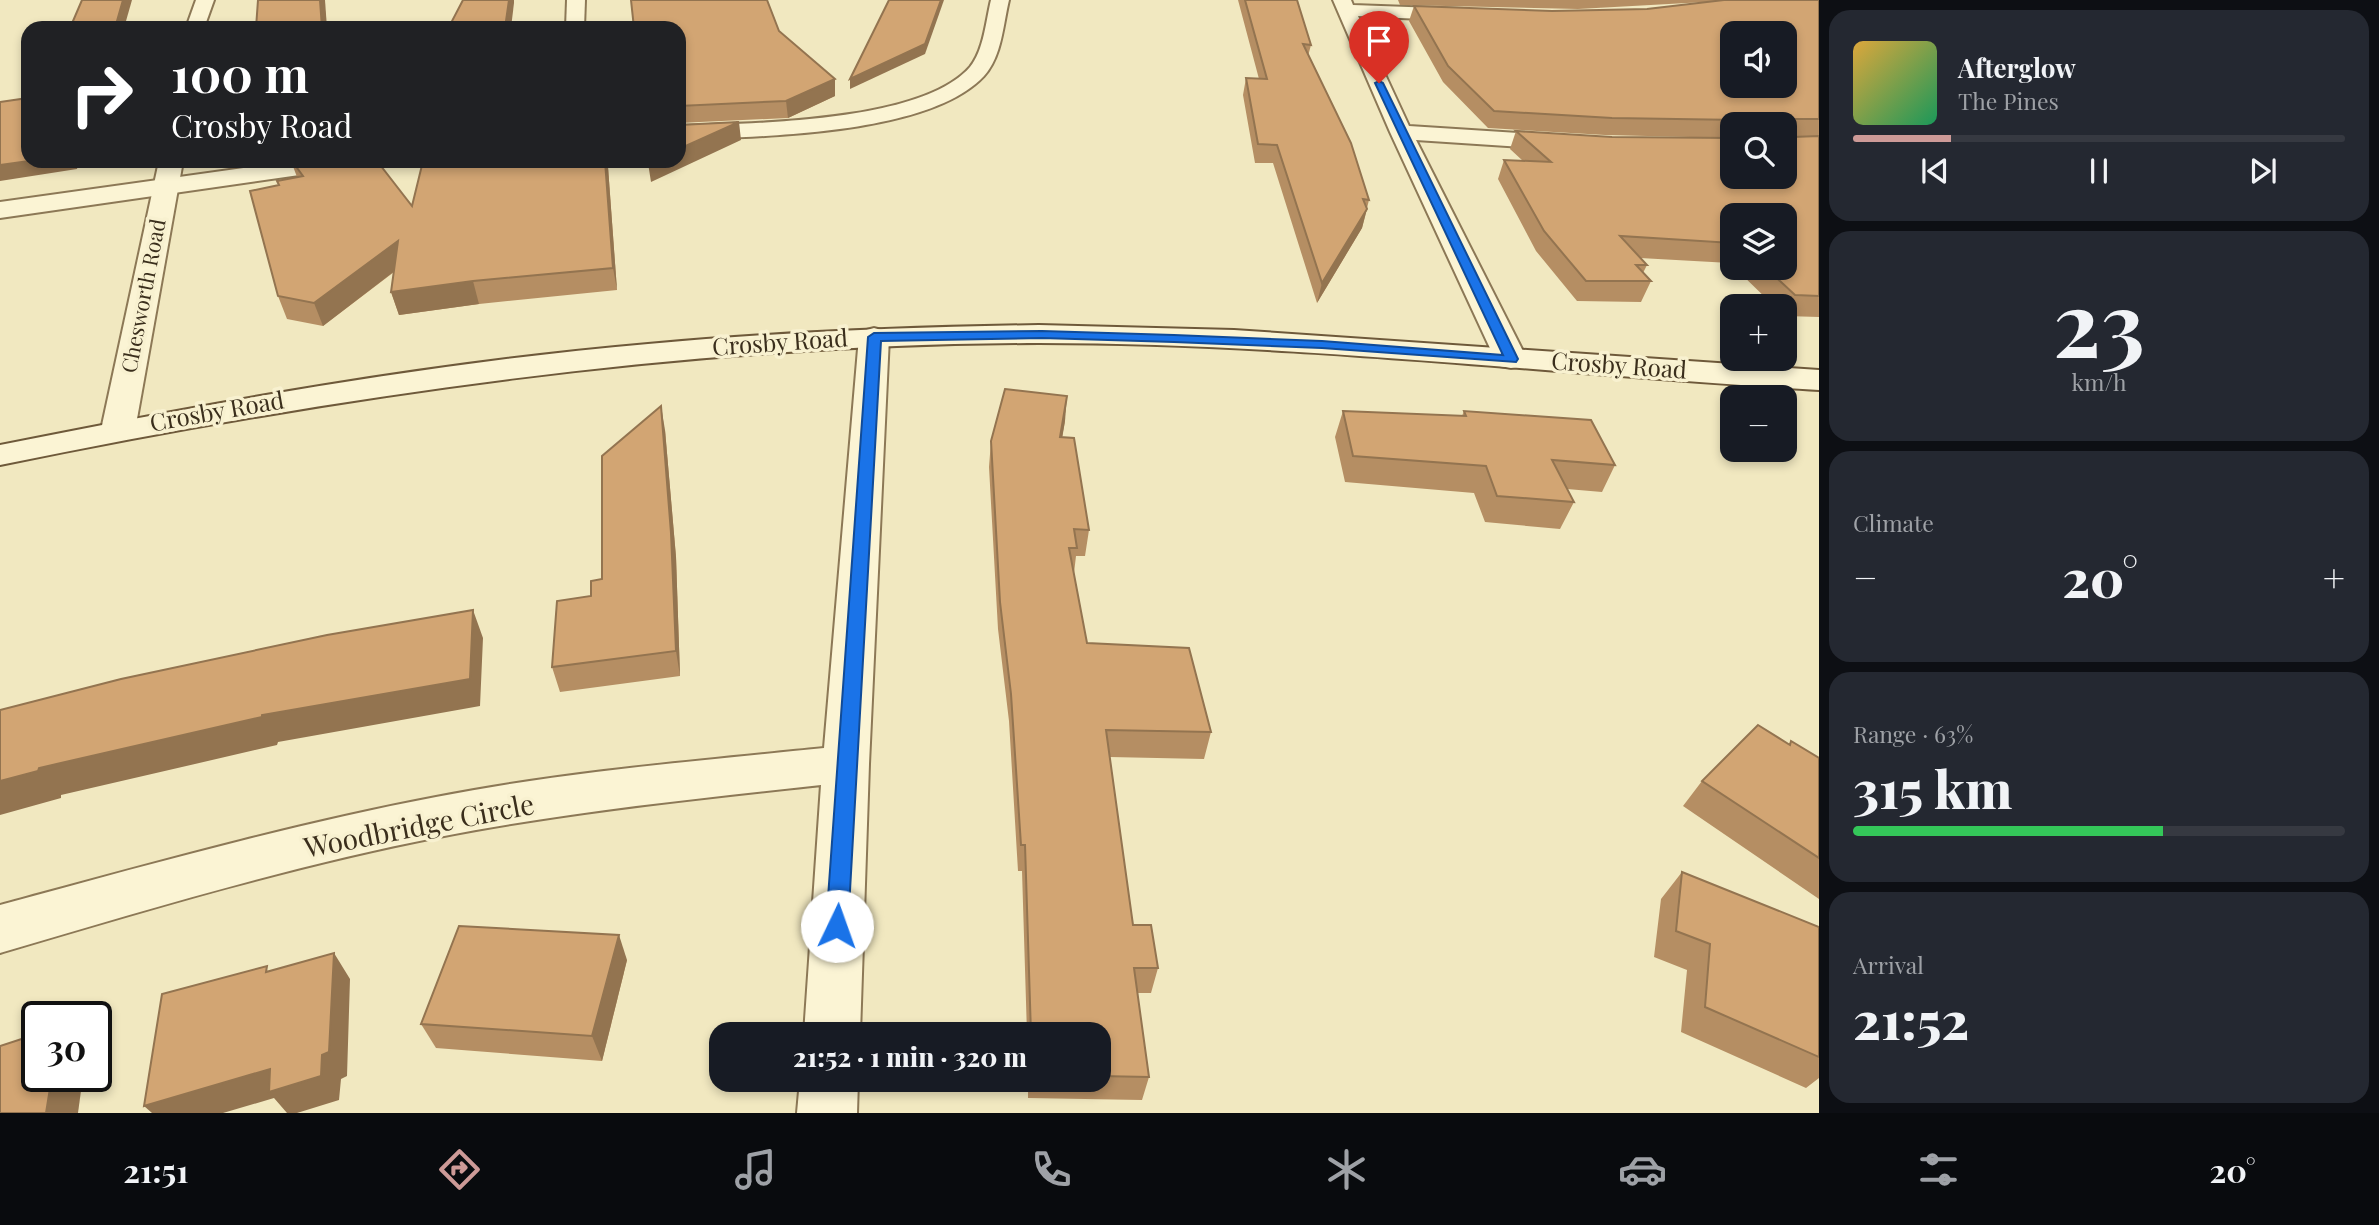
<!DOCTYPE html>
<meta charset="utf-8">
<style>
:root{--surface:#171b24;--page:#242831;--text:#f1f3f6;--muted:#9ea1a6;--line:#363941;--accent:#cd9a97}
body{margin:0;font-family:"Playfair Display",serif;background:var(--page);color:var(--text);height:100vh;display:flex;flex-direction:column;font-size:26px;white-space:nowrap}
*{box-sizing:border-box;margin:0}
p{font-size:23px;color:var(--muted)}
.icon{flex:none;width:38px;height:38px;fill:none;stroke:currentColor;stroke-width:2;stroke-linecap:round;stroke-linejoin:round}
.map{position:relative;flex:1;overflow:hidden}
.sheet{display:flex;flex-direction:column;gap:10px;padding:10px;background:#0d0f14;width:560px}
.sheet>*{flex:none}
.hud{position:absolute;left:21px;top:21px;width:665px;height:147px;border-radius:21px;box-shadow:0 4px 10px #0003;background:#202124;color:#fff;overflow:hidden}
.buttons{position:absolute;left:1720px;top:21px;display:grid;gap:14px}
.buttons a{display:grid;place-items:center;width:77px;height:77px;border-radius:14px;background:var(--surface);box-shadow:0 4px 10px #0003;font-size:35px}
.speed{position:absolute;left:21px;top:1001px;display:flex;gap:14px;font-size:35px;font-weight:700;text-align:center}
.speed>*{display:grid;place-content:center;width:91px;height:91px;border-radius:50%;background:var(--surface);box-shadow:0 4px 10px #0003;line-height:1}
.speed .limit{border:4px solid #111;border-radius:10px;background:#fff;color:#111}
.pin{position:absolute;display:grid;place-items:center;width:60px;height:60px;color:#fff;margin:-72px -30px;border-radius:50% 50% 50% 0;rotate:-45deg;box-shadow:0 0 7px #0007}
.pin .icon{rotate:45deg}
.me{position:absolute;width:77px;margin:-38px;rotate:3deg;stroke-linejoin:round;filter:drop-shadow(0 0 5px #0008)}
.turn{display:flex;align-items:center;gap:24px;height:147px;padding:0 35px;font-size:32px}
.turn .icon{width:91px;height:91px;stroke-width:2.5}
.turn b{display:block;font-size:49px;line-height:60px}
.big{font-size:52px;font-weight:800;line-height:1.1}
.sheet .widget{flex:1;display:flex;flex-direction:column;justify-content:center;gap:10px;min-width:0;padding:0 24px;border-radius:21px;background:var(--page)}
.sheet .dial{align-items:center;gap:0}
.dial b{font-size:91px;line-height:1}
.song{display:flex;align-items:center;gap:21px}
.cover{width:84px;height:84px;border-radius:10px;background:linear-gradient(135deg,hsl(40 70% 55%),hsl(150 70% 35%))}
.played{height:7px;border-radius:4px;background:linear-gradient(90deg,var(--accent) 20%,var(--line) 20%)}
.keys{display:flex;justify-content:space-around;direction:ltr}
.heat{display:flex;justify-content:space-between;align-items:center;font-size:38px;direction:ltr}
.charge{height:10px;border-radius:5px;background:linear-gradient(90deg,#34c759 63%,var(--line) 0)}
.trip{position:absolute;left:709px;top:1022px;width:402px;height:70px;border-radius:21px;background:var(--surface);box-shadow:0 4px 10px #0003;font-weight:800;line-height:70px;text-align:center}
.dock{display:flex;height:112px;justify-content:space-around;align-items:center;background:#090b0e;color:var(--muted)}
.dock .icon{width:49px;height:49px}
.dock .active{color:var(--accent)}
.dock b{font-size:32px;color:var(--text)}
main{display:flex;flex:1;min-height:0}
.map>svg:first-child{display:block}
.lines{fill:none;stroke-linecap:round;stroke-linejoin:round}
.minor-casing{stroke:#8c7856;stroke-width:4}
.tertiary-casing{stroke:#8c7856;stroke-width:4}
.secondary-casing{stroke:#6e593a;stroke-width:4}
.minor{fill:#fbf4d4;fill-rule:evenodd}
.tertiary{fill:#fbf4d4;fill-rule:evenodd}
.secondary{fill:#fbf4d4;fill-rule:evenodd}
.wall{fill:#b58e63}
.shaded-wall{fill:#937450}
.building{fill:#d2a573;stroke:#937450;stroke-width:2;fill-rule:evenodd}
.route{fill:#1a73e8;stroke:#114b97;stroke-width:2}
.labels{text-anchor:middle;stroke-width:7;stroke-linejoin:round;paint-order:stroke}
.far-street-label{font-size:21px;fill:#3a2e1c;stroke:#f8f1d0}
.street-label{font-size:24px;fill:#3a2e1c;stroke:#f8f1d0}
.near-street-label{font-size:28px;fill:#3a2e1c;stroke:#f8f1d0}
</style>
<main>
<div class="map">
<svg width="1819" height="1113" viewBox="0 0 1819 1113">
<rect width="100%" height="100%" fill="#f1e8c0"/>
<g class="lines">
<defs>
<g id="minor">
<path d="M567,0H585L584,28H566Z"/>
<path d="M991,0H1009C1003,25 1002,56 984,76C928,136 758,136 679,140V126C751,123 921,123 970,67C984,50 986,20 991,0Z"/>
<path d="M1333,0H1351L1353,5L1464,9L1473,15L1464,21L1358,16L1409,126L1566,136L1574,138L1578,143L1574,148L1566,150L1416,140L1527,359L1522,366L1511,368L1500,366L1495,359L1390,132Z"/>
<path d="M293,161H360L356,166L348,168L0,218V202Z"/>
<path d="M874,328L885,331L889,337L869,764L860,1034H804L821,785C694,799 566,812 439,837C291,866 145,910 0,953V905C144,866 289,825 436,797C564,772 695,761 824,748L859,337L863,331Z"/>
<path d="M800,1080H858L857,1113H797Z"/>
</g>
<g id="tertiary">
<path d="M196,0H214L204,28H186Z"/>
<path d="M159,161H183L135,430L130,437L118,440L106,437L101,430Z"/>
</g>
<path id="secondary" d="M1039,325L1234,330L1819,370V390C1559,375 1299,343 1039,343C689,344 342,395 0,465V445C214,402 430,363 648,344C778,332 908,327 1039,325Z"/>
</defs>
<use href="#minor" class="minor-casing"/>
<use href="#tertiary" class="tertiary-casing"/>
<use href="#secondary" class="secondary-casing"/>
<use href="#minor" class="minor"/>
<use href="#tertiary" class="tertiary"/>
<use href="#secondary" class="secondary"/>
</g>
<g class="wall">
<path d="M1238,0H1297L1311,45L1308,56L1369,200L1362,228L1317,303L1273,163H1255L1243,95L1246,78L1259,79Z"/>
<path d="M1398,0H1819V317L1785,316V306H1774L1735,268H1785L1732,215V265L1730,263L1640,258L1647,265L1643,273L1651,281L1641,302L1577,301L1536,251L1498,179L1504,160L1523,161L1510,149L1516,131L1732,177L1785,124H1732V138L1605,135L1488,128L1443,82L1409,21L1414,6L1552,11L1647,9L1705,2L1578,9L1400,5Z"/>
<path d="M679,28L779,31L835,96L788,118L679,123Z"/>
<path d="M291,161H377L412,206L608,167L617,290L479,304L399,315L391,292L394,272L323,326L287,319L278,296L279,185L297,177Z"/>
<path d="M1343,411L1462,416L1464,411L1615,465L1602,492L1567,489L1574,502L1560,529L1485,522L1474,493L1345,482L1335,437Z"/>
<path d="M1065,421L1062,437L1089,530L1085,556H1076L1074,573L1087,643L1211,732L1204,759L1110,757L1133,925L1158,968L1151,993H1137L1149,1077L1142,1100L1028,1098V1080H1099V1034H1027L1022,871H1018L1009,721L998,629L989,467L991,441Z"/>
<path d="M665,430L676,557L680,676L560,692L552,667L591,596L602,579Z"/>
<path d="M1791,741L1819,758V899L1683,806L1702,781L1789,744Z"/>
<path d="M1682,872L1819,927V1078L1806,1088L1681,1032L1687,970L1654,957L1661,899Z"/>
<path d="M627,960L602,1061L436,1048L421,1024Z"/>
</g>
<g class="shaded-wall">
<path d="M123,0H132L124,28H115Z"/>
<path d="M320,0H325L327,28H322Z"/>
<path d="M509,0H514V3L511,28H505Z"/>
<path d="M941,0H944L925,54L850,89V79Z"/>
<path d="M835,79V96L788,118L786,101Z"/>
<path d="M739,122L741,140L651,182L648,163L652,161H679V149Z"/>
<path d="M29,161H79L77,169L0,181V165Z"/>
<path d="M605,161H607L608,167L617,290L613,268Z"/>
<path d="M1367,209L1362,228L1317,303L1322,283Z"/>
<path d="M398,241L405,263L323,326L314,303Z"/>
<path d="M473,281L479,304L399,315L391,292Z"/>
<path d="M1067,396L1065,421L1058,463L1060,437Z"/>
<path d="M661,406L665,430L676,557L680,676L676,651Z"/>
<path d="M473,610L483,638L480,706L278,742L277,745L61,795V798L0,815V781L39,768L262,715Z"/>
<path d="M619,935L627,960L602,1061L592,1036Z"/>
<path d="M334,953L350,979L347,1076L341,1079L339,1100L297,1113H287L274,1098L223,1113H152L144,1106L270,1069L322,1055Z"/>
<path d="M52,1076H83L78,1113H46Z"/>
</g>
<g class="building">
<path d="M82,0H123L115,28H70Z"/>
<path d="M258,0H320L322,28H256Z"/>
<path d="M463,0H509L505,28H450L452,21Z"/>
<path d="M631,0H767L779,31L835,79L786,101L679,106V28H634Z"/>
<path d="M889,0H941L925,44L850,79Z"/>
<path d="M1245,0H1297L1311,45L1303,44L1351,143L1369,200L1363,199L1367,209L1322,283L1277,145L1258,144L1246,78L1267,79Z"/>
<path d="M1724,0H1819V119H1792L1793,137L1819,136V296L1795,295L1766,268H1785V215H1732V243L1620,236L1647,265H1636L1651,281H1586L1544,231L1504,160L1551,162L1516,131L1612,137L1732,138V177H1785V124H1743V122L1741,120L1612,118L1494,111L1448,66L1414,6L1552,11L1647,9ZM1732,33H1785V86H1732Z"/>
<path d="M28,98V161H29L0,165V102Z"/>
<path d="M739,122L679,149V125Z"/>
<path d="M292,161H377L412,206L423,161H605L613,268L473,281L391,292L398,241L314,303L278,296L250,191L279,185L277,181L303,176Z"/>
<path d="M1005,389L1067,396L1060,437L1074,438L1089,530L1074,529L1077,548H1069L1087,643L1189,648L1211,732L1106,730L1133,925H1151L1158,968H1134L1149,1077L1099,1076V1034H1031L1025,845H1021L1011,694L1000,602L991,441Z"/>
<path d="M661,406L671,533L676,651L552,667L557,601L591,596V581L602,579V456Z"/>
<path d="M1343,411L1466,416L1464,411L1591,420L1615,465L1552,460L1574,502L1497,496L1486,466L1353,456Z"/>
<path d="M473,610L470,679L262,715V717L39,768L38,771L0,781V710L121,679L327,635Z"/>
<path d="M1758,725L1790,745L1791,741L1819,758V858L1702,781Z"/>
<path d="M1682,872L1819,927V1057L1705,1007L1710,944L1676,931Z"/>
<path d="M459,926L619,935L592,1036L421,1024Z"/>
<path d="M334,953L329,1052L322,1055L321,1076L269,1092L270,1069L144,1106L162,994L267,966L266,972Z"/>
<path d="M37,1034V1076H52L46,1113H0V1046Z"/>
</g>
<path class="route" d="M1379,81L1383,83L1518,359L1516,362L1322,348L1174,342L1042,338L881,341L848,926L845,933L837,936L830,933L826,926L868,337L874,333L1042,331L1174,335L1322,341L1503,355L1375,83Z"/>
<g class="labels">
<g class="far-street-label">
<text transform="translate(144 296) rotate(-79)" y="7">Chesworth Road</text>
</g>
<g class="street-label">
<text transform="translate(780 343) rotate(-4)" y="8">Crosby Road</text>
<text transform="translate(1619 366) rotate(4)" y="8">Crosby Road</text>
<text transform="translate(217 412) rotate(-10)" y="8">Crosby Road</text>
</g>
<g class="near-street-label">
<text transform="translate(419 826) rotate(-11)" y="10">Woodbridge Circle</text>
</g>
</g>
</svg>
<div class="buttons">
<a><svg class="icon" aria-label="sound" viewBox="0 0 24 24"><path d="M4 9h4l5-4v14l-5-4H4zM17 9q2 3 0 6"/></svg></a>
<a><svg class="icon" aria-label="search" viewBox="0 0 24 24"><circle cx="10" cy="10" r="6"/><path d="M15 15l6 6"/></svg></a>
<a><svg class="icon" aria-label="layers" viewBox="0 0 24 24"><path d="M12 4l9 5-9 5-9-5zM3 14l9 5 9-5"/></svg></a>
<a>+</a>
<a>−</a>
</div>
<div class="speed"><div class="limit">30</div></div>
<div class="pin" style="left:1379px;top:83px;background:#d93025"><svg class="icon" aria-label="arrive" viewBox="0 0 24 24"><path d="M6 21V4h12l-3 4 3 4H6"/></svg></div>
<svg class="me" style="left:837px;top:926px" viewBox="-20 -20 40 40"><circle r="19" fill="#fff"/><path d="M0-13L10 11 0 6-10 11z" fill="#1a73e8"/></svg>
<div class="trip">21:52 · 1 min · 320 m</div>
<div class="hud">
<div class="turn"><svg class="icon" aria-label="right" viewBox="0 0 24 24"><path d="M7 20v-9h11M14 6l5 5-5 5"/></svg><div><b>100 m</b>Crosby Road</div></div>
</div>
</div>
<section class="sheet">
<div class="widget">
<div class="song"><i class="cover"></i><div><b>Afterglow</b><p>The Pines</p></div></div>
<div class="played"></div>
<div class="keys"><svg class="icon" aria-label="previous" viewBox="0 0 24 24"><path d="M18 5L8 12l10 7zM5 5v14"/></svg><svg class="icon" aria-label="pause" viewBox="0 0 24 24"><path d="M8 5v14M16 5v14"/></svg><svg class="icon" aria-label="next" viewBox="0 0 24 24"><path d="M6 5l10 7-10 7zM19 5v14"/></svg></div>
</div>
<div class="widget dial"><b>23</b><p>km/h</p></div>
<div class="widget"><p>Climate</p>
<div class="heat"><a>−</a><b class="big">20°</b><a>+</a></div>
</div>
<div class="widget"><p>Range · 63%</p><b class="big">315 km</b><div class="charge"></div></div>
<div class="widget"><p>Arrival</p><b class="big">21:52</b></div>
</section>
</main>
<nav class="dock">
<b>21:51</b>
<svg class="icon active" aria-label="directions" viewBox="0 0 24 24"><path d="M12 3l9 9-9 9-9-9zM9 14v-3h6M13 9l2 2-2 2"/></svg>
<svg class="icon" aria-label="music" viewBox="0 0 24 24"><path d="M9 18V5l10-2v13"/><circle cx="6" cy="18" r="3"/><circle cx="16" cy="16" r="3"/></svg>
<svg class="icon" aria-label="phone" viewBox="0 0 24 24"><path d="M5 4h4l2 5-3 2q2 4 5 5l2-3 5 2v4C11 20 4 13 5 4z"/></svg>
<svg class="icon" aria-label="climate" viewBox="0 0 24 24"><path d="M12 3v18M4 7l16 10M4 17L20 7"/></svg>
<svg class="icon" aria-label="car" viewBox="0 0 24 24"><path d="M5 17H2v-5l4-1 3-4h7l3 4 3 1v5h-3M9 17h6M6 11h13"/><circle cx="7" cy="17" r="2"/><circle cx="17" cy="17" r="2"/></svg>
<svg class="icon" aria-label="filters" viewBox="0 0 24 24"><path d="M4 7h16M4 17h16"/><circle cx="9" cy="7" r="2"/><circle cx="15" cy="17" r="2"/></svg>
<b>20°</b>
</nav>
